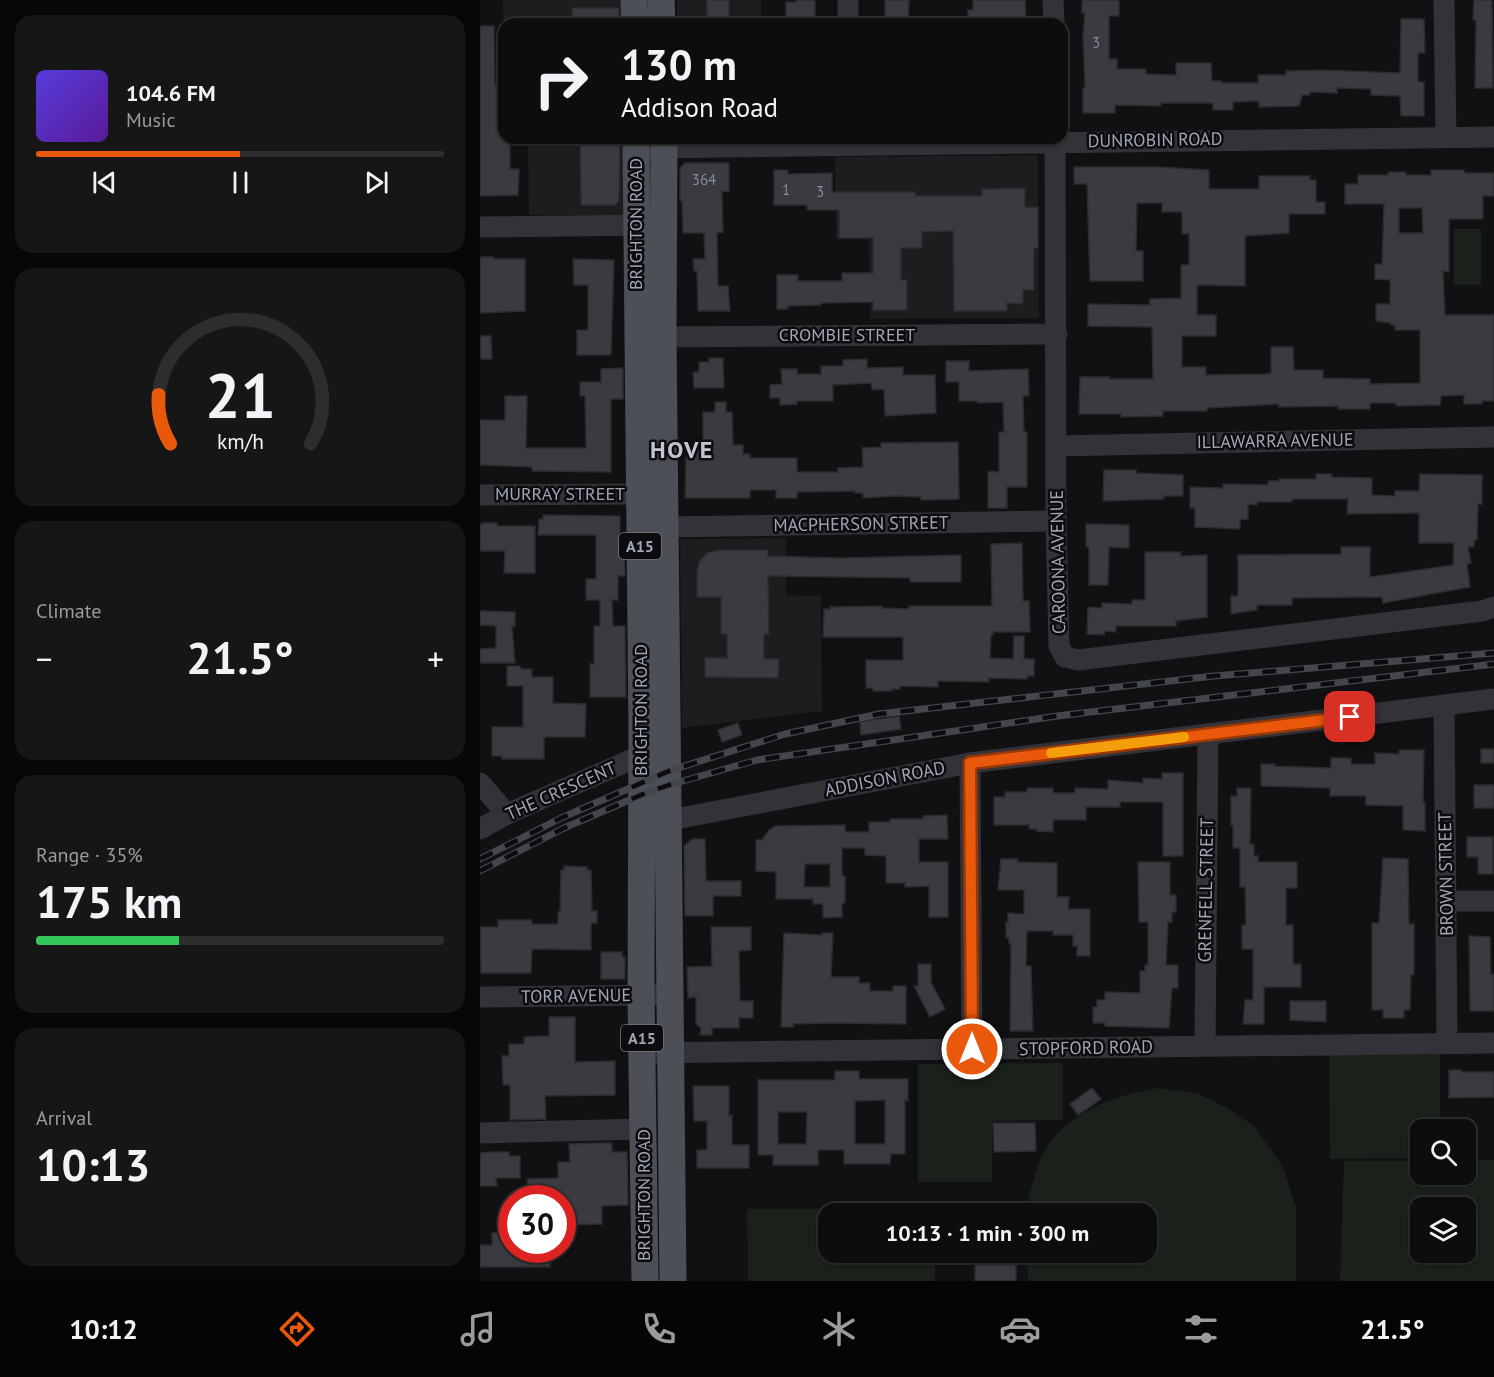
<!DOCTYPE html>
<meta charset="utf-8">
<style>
:root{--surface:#0d0d0e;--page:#161617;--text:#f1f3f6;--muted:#9a9c9e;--line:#2d2d2e;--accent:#ea580c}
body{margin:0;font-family:"PT Sans",sans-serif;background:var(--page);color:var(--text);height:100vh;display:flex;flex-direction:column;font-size:22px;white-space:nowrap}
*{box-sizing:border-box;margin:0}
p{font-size:20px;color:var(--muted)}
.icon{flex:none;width:33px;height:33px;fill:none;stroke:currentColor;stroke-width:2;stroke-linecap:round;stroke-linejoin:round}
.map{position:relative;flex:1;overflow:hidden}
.sheet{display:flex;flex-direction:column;gap:15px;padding:15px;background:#070708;width:480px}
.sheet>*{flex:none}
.banner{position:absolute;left:18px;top:18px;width:570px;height:126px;border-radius:18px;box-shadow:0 2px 4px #0004,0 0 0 2px var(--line);background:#0d0d0e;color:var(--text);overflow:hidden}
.tools{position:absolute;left:930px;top:1119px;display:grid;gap:12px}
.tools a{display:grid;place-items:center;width:66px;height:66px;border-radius:12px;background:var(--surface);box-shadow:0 2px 4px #0004,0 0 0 2px var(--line);font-size:30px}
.speed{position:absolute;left:18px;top:1185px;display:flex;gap:12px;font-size:30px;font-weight:700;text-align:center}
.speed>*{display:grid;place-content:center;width:78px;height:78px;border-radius:50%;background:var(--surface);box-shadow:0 2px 4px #0004,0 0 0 2px var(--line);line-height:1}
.speed .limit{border:9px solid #d22;background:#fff;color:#111}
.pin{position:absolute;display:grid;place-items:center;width:51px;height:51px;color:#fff;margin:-26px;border-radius:12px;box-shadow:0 3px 9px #0006}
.me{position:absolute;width:66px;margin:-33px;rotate:0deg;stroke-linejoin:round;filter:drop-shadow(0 0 4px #0008)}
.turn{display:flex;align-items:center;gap:21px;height:126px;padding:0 24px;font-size:27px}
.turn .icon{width:78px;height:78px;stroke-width:2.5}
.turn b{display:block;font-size:42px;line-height:51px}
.big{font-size:45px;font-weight:600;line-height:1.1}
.sheet .widget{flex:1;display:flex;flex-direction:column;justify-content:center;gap:9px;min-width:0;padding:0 21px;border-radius:18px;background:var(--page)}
.sheet .dial{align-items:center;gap:0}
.dial svg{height:156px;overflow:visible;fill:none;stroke:var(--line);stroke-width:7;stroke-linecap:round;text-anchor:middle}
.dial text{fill:var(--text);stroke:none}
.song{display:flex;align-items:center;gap:18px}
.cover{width:72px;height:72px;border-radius:9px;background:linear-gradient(135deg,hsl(250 70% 55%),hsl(270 70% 35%))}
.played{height:6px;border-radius:3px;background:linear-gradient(90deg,var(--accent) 50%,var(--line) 50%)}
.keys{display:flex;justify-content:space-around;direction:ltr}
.heat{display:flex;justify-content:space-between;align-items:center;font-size:33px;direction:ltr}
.charge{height:9px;border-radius:4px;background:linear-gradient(90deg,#34c759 35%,var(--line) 0)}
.trip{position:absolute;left:338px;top:1203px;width:339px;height:60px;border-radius:18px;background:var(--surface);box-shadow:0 2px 4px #0004,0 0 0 2px var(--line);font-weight:600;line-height:60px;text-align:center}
.menu{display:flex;height:96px;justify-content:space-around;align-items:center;background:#050506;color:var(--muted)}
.menu .icon{width:42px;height:42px}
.menu .active{color:var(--accent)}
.menu b{font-size:27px;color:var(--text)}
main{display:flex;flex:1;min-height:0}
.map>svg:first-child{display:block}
.built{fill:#1d1d20}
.green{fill:#19211a;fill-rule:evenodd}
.building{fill:#3a3b41;stroke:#2b2b2f;stroke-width:1.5;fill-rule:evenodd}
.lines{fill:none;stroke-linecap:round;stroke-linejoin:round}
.minor{stroke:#323238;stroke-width:21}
.major{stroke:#4d4f57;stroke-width:27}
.rail-casing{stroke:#44464d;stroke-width:7}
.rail{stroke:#0c0c0e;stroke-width:4.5;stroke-dasharray:14;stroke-linecap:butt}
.route-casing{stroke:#983908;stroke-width:15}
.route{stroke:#ea580c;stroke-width:10}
.slow{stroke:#f59e0b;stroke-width:10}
.labels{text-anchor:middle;stroke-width:5;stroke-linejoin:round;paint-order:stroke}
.number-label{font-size:15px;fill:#878b98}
.shield{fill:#0c0c0e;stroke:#747883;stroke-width:1.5}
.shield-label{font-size:16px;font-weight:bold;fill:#a1a6b5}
.street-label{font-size:18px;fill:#a1a6b5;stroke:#0c0c0e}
.district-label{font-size:24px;font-weight:bold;letter-spacing:1.5px;fill:#c2c5d1;stroke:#0c0c0e}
</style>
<main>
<section class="sheet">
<div class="widget">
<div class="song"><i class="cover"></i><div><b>104.6 FM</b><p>Music</p></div></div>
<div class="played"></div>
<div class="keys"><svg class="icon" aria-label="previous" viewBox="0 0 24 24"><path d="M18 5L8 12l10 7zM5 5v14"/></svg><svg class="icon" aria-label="pause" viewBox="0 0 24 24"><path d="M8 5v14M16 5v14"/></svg><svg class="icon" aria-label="next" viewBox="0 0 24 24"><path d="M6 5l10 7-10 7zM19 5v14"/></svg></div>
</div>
<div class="widget dial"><svg viewBox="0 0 100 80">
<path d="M14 69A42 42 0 1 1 86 69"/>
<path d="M14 69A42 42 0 0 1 8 44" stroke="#ea580c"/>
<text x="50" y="56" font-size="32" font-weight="700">21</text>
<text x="50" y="72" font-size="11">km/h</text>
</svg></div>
<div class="widget"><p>Climate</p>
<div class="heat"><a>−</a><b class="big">21.5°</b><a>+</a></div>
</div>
<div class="widget"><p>Range · 35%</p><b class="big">175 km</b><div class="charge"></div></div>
<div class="widget"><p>Arrival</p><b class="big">10:13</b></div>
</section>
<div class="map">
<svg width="1014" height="1281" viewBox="0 0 1014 1281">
<rect width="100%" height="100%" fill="#111113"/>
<g class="built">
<path d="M23,0H148V24H24V72Z"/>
<rect x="197" y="0" width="84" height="24"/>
<path d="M48,138H149V215H49Z"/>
<path d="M558,155L559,318L390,319L389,239H356L355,157Z"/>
<path d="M306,538V595L341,596L342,711L202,728L200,539Z"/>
</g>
<g class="green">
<rect x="974" y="229" width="27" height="56"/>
<path d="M960,1053V1129L940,1130V1158L850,1159L849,1054Z"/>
<path d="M583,1063V1120L512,1121V1182H438V1064Z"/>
<path d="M678,1088L719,1094L747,1108L774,1126L803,1167L816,1208V1281H548L547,1253L666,1252V1214L546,1213C546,1203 550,1192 553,1182C557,1170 561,1154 569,1144C594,1109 637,1095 678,1088Z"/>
<path d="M986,1160H1014V1281H860L864,1161H940V1174H986ZM940,1208H986V1252H940Z"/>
<path d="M455,1208V1214H348V1252L455,1253V1281H268L267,1209Z"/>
</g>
<g class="building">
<path d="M227,0H249V18L227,17Z"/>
<path d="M316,0H335V17H306V2H316Z"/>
<path d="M405,0H429L428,24H405Z"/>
<path d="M493,0H545L546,22H543V24H488V10H493Z"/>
<path d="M602,0H639V16H629V59H637V69H666V74L696,75V63H731L732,81H742V83H778V75H806V71L841,70L920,73L921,19H944L945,53H938V82H944V116H921L920,96L891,95V89L857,88V93L830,92V95H822L819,106L779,107V101L753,102V110H733V103H681V106L635,105V113H603V88H605L603,35L605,13H602Z"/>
<path d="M994,0H1012L1013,88H995L996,20H993Z"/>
<path d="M92,8H139V24H93Z"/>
<path d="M0,26H14L15,85H24V138H30V169H39L38,195L0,196Z"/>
<path d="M100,138H140L139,200L135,205H101Z"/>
<path d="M205,163H249V191L242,192L243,232L237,233L238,286H248L250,311H218L217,271H214L213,259H225L224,233H203L202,201H200V168Z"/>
<path d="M594,167H679L729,170V189H779V176H830V180H836V202H845V214H809V233L765,236V286L717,285V315H736V336H702V367H726V375L784,374L791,373V347H813L814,370H843V378L890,379V384L940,383V330H915V325H911V323L896,321V304H910V280L895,279V264H902L904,204H865V184H878V175H908V172H926V175H951V170H984V173H1014V196H1003V219H969V272L963,271L965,315H1014V401H1002V404H984V395L961,396L960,405L916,406V403H890V409H858V406L799,407V404L727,408V411H683V416L641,417V414H599L600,377H629V379H673L672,327L608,326V304L670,305V299L701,298V265H709V234H702V212H682V203H657L656,251H663V281H610L607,184H594ZM919,208H942L943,233H919Z"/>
<path d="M294,170H308V174L352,173V192H435V196H502V189L545,188V207H558V248H554V290H543V304L527,303V311H474L473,231L442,232V248H421V280H427V310H393V302L341,303V305L308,306V309H297V275H318V281H362V273H393V238H359V210H327V205H294Z"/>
<path d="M0,257H14V259H45V311L0,313Z"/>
<path d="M93,259L134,260L131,355H97V330H108V285H94Z"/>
<path d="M0,336H11L12,359H1Z"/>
<path d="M229,358H243L244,388H214L213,372H219V362H229Z"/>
<path d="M387,359V368L423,367V375H455L456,413L405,416L404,389L392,390L391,383L353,385V401H317V404L300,405V398H290V385L302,384L301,369H317V374H341V366H363V360Z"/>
<path d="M466,361H489V371L548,369L549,396H543L544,432H547V487H527V508H508V471L519,472V432H524L523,402L497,403V401H479V382H466Z"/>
<path d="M143,368V399H131V472L52,471V467L0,465V420H25V396H47L46,448H106L105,396H100V382H121V369Z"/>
<path d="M235,402H246V412H252L253,445H263V454H270V458H317V472H358V468L383,467L382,448L401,447V443L478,442L479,499L441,500V497L416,496L383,498V493H375V491L317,492V498H296V490H270V498H205L206,457H216V445H223V412H235Z"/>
<path d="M624,470H656V473L703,475V496H684V499L623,501Z"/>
<path d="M836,474H852V477L892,478V495L915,496V491H939L940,474L1002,475V504H998L997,540H994V547H988L991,563L987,564L990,587L903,603L902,597L812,598V605H777V610L751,614V596H758V555L861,554V547H890V577L973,565L974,543H939V513L867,514L868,499H812V502H777V505L768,504V520L760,519V529L715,527V508H710V487L743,488V484L788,485V481H799V479H836Z"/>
<path d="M63,515L140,516V549H144L145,576H138V600H132L133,626H145L146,697H110V664H114V626H120V600H106V579H116V535H58L59,519H63Z"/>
<path d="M3,523H17V526H55V573H24L25,551H0V525Z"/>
<path d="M606,524L649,525V548L629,547L628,585H609V547H606Z"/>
<path d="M542,543L543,601H549L550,632H513V635H511L510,658L533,659L534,636H544V659H554V676H547V679L509,678V682L458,681V687L420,686V689H412L413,691H393V688H386V660H423V637H343L344,609H350V607L402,606V608L429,609V606H512L511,544Z"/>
<path d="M238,550H288V556L360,558L481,555V582H430V578L288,576L289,634H284V659H299L298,678L225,677V658H247V634H241V597H217V572L219,562L227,553Z"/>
<path d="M665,552H701L700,556L727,555V617L696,621V626H636V632L625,631L624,635L607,634L608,607L622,608V603L652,604V600H665Z"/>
<path d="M0,611L35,612V626H32L35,663H0V649L16,648V626L0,625Z"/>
<path d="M27,666H40L41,669H52V677H73V703L106,704L105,737H64V759H22V756H12V727H43V686H27Z"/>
<path d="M419,716L421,729L381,735L380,722Z"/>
<path d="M258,723L262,735L242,742L238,730Z"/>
<rect x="1001" y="749" width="13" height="14"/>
<path d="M919,750H944L943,802H945V831L923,830V806L886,805V796H850V788L781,786V764H795L794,766L851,768V758H871V764H895V753L919,754Z"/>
<path d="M682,773H703V856H683V802H640V807H606V820H573V832L557,831V829H549V825H514V797H525V792H547V788H573V793H595V788L628,789V780L663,783V778L682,779Z"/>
<rect x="994" y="785" width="20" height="23"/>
<path d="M757,788H771L770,844H774V856H778V862H817V888H806V925H813V964H821V987H784V1024H763L765,1000H773V949H762V925H766L765,887H760V848H753V826H751V796H757Z"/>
<path d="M467,815L468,839H439V862H468V917H449V886L425,887V883H406V856L385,855V848H362V876H365V903H362V917L343,918V904H333V899H296V872L276,871V840H282L289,830L295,826L365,825V832H389V822H410V819H443V816ZM325,864H350V887H324Z"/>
<path d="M987,837H1013V874H998V857H987Z"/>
<path d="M212,839H225L226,881H261V896H233V916H205L204,846Z"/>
<path d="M903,858L928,859L929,924H934V974L931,975L930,1010H924V1018H903V1010H892V923H899Z"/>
<path d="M521,859H538V862L577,863V897H589L588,909H610V956H597V946H593V935H573V931H547L546,966H551L553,1031H530L531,944H529V938H526V922L528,923V913L544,914V890H518Z"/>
<path d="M658,862H690V895H696V912H692V922H688L686,965H698V988H692L689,1028L625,1026V1023H613V1007H617V1000H625V992L660,993V971H665V965H668V922H659Z"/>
<path d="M84,866L107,867V870H111L112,911H117V923H111V950L52,949L51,973H1L0,927H18V920H52V924H78V912L80,911L81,870H84Z"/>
<path d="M231,927H271V950L259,951L260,1001H273V1018H259V1028H232V1035H220L221,1028L216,1024V997L208,998L207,967L232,966Z"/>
<path d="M304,933L342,935V933H353L351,977H379V983H390V991H413V986H426V1024L352,1023L313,1024V1027H301Z"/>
<path d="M989,936L1010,937L1011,974H1014V1011H990Z"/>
<path d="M121,952H142V957H145V979H121Z"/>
<path d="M438,964H451V982L465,1009L450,1017L434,986H438Z"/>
<path d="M810,1001H846V1022L810,1020Z"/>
<path d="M69,1017H95V1062L135,1061V1095L65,1096L66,1119L30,1120V1085H23L22,1056H29V1044H44V1037L69,1036Z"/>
<path d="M969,1070H982V1072H1014V1097L969,1098Z"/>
<path d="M355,1071H379V1079H428V1101L425,1100V1154H411L410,1164H364V1150H338V1165H293V1155H278V1080H355ZM405,1100V1144H375V1101ZM298,1112H327L326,1144H298Z"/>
<path d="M213,1086H249V1116L252,1115V1145H269V1168H217V1150H227V1121H214Z"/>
<path d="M612,1088L621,1099L598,1115L590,1104Z"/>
<path d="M513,1123H555L556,1151L514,1152Z"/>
<path d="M118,1143H132V1152H147L148,1205L122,1206V1224L82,1225V1198H48L47,1179L78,1178V1162H90L89,1144Z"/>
<path d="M10,1152H29V1156H40V1178H16L17,1186H0V1153Z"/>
<path d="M12,1233H32V1250H70V1267H0V1245H12Z"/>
<rect x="495" y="1252" width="41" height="29"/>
</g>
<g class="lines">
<g class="minor">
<path d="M368,0V24"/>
<path d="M573,0L574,24"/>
<path d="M964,0L966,137"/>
<path d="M575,138L576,521L579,646L585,657L598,660L1002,611L1014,607"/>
<path d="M169,148L1014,137"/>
<path d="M0,227L170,225"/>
<path d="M170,337L577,334"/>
<path d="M577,446L1014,437"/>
<path d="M0,495L159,494"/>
<path d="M186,527L576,521"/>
<path d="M964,705L967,1043"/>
<path d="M490,763L492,1049"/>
<path d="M0,783L27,814"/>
<path d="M190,820L490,763L1014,699"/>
<path d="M0,829L27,814L162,755L173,747"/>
<path d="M966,901H1014"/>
<path d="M0,997L176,995"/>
<path d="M725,1046L728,734"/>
<path d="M162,1053L1014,1043"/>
<path d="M0,1133L164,1129"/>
</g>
<g class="major">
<path d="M154,0L155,24"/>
<path d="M181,0L182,24"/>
<path d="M156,138L162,732L161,995L165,1281"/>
<path d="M184,138L183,337L193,1281"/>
</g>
<defs>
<g id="rail">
<path d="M0,859L81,818L189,771L305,734L399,714L734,676L1014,653"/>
<path d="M0,871L84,828L161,795L189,785L277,760L577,716L1014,664"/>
</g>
</defs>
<use href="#rail" class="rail-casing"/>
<use href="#rail" class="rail"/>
</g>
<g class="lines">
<defs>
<path id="route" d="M492,1049L490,763L870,717"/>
</defs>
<use href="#route" class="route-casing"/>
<use href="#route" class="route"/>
<path class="slow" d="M571,753L704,737"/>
</g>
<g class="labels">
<g class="number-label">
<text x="616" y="48">3</text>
<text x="224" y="185">364</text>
<text x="306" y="195">1</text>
<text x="340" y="197">3</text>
</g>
<g class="shield">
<rect x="139" y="533" width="42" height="26" rx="4.5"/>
<rect x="141" y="1025" width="42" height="26" rx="4.5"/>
</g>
<g class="shield-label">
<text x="160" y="552">A15</text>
<text x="162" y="1044">A15</text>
</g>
<g class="street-label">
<text transform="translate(675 140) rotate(-1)" y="6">DUNROBIN ROAD</text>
<text transform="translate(156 224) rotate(-90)" y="6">BRIGHTON ROAD</text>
<text x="367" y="341">CROMBIE STREET</text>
<text transform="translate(795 441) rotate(-1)" y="6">ILLAWARRA AVENUE</text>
<text x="80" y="500">MURRAY STREET</text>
<text transform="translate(381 524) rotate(-1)" y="6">MACPHERSON STREET</text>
<text transform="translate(578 562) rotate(-91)" y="6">CAROONA AVENUE</text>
<text transform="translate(161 710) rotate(-90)" y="6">BRIGHTON ROAD</text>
<text transform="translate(405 779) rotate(-11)" y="6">ADDISON ROAD</text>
<text transform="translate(81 791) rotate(-24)" y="6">THE CRESCENT</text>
<text transform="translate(966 874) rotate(-91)" y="6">BROWN STREET</text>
<text transform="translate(726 890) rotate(-89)" y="6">GRENFELL STREET</text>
<text transform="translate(96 996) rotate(-1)" y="6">TORR AVENUE</text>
<text transform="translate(606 1048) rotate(-1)" y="6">STOPFORD ROAD</text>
<text transform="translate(164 1195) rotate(-90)" y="6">BRIGHTON ROAD</text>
</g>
<g class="district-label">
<text x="202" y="458">HOVE</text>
</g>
</g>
</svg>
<div class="tools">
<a><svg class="icon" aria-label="search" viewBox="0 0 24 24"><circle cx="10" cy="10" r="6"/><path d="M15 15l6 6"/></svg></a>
<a><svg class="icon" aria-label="layers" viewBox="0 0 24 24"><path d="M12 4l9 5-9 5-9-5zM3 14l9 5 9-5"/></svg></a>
</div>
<div class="speed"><div class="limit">30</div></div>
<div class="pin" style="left:870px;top:717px;background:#d93025"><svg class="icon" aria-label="arrive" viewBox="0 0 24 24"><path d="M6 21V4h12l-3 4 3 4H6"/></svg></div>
<svg class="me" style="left:492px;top:1049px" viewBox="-20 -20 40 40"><circle r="17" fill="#ea580c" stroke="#fff" stroke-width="3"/><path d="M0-11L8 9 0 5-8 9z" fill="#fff"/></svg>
<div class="trip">10:13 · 1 min · 300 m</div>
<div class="banner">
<div class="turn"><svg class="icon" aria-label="right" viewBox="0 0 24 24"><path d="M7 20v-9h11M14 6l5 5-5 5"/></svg><div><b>130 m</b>Addison Road</div></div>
</div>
</div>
</main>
<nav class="menu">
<b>10:12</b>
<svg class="icon active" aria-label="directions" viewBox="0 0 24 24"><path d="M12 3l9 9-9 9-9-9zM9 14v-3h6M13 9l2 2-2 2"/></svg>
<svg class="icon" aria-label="music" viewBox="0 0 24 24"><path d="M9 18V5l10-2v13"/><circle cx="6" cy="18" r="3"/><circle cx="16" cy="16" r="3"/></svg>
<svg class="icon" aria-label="phone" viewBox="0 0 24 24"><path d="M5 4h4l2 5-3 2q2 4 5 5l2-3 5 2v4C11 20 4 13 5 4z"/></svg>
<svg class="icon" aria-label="climate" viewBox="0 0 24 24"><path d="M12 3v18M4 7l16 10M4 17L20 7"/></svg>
<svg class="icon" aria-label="car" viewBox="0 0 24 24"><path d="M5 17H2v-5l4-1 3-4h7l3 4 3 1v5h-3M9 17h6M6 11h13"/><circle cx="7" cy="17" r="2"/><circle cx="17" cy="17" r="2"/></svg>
<svg class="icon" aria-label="filters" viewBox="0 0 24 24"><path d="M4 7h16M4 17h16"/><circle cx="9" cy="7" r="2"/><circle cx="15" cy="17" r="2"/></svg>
<b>21.5°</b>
</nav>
